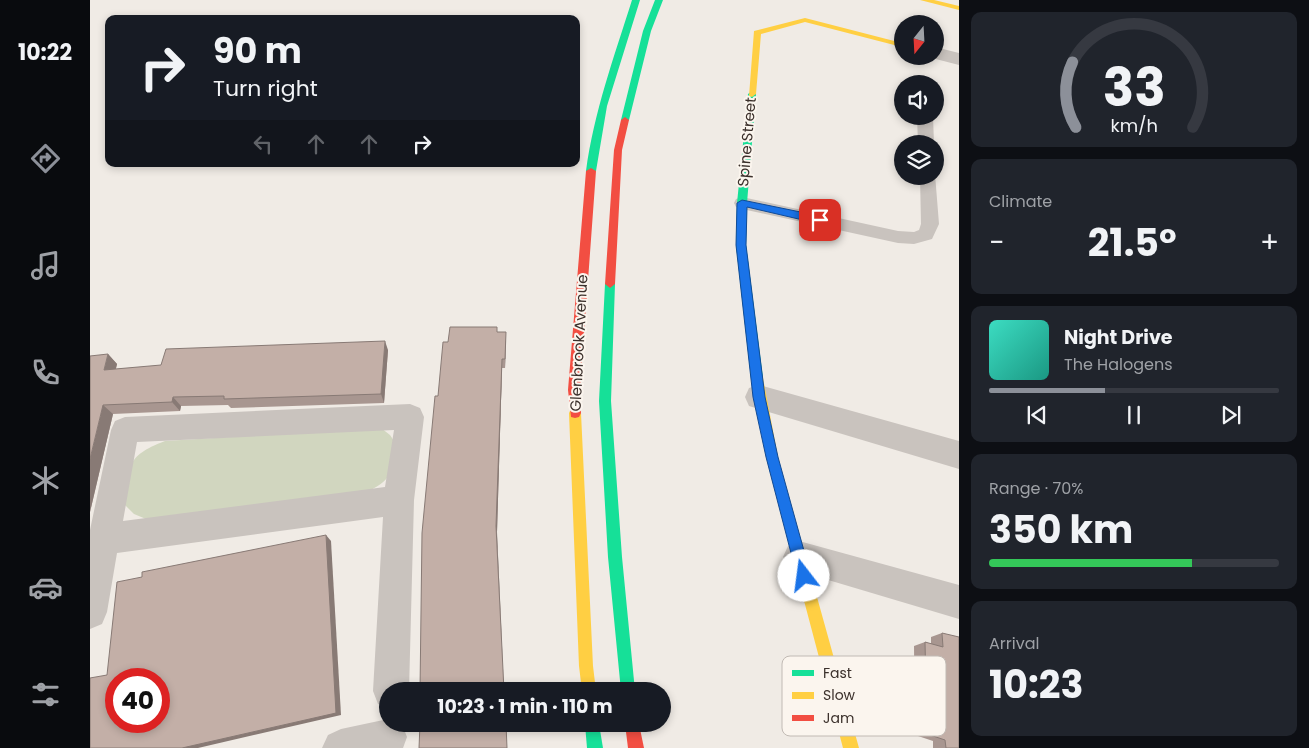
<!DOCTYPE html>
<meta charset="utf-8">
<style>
:root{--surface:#171b24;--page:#20242c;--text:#f1f3f6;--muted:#9ea1a6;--line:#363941;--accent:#8c9099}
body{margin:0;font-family:Poppins,sans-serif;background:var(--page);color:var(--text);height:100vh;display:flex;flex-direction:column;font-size:19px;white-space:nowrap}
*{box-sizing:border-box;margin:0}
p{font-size:16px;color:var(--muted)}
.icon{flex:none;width:28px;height:28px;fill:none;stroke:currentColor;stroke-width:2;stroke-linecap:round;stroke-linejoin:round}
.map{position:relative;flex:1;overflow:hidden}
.details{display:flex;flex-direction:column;gap:12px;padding:12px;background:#0d0f14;width:350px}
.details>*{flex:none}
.top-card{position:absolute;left:15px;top:15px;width:475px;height:152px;border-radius:10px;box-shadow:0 2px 8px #0003;background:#171b24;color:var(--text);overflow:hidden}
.needle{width:32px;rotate:198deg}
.buttons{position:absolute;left:804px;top:15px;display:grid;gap:10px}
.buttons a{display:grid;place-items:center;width:50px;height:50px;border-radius:50%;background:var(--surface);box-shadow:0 2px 8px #0003;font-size:25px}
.speed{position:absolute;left:15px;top:668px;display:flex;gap:10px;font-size:25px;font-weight:700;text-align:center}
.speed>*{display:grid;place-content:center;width:65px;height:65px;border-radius:50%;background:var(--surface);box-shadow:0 2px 8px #0003;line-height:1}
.speed .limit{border:8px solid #d22;background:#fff;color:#111}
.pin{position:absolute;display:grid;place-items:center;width:42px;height:42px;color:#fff;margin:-21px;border-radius:10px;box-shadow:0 2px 8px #0006}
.me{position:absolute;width:55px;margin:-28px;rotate:345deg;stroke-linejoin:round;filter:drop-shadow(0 0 4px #0008)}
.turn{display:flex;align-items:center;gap:18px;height:105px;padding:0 25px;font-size:22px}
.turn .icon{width:65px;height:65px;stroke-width:2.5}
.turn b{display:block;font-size:35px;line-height:42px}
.lanes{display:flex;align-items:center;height:48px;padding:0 25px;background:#0003;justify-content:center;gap:25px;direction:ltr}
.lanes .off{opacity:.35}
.big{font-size:38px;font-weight:700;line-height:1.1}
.details .tile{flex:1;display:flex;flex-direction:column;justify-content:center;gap:8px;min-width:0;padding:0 18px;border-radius:10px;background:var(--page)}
.details .dial{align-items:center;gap:0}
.dial svg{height:130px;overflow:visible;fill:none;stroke:var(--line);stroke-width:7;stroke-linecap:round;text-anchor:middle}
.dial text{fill:var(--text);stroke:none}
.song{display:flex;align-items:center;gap:15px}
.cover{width:60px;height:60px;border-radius:8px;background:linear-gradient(135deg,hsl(170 70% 55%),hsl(170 70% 35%))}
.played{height:5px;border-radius:2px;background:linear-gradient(90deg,var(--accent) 40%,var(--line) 40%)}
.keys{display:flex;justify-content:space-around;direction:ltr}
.heat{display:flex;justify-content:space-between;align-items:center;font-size:28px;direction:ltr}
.charge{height:8px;border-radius:4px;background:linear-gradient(90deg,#34c759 70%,var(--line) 0)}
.trip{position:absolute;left:289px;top:682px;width:292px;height:50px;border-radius:25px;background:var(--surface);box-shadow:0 2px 8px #0003;font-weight:700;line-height:50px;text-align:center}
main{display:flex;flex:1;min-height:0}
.tab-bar{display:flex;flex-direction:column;width:90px;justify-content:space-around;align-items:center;background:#090b0e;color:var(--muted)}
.tab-bar .icon{width:35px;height:35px}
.tab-bar .on{color:var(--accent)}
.tab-bar b{font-size:22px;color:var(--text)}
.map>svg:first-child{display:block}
.green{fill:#d1d6bf}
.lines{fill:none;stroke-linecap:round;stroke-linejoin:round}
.lane{fill:#c9c3be;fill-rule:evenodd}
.street{fill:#c9c3be;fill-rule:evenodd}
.fast{fill:#16e098;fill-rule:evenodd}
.slow{fill:#ffcf43;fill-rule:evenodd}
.jam{fill:#f24e42;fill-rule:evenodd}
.wall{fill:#a89690}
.shaded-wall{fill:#887a75}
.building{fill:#c3afa7;stroke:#887a75;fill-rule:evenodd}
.route{fill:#1a73e8;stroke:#114b97}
.labels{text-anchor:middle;stroke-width:4;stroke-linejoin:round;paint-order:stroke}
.street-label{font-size:15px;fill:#3b302b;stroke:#fbf5ee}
.key{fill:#fbf5ee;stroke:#c1bab4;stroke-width:1}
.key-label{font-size:14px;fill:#3b302b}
</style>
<main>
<nav class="tab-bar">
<b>10:22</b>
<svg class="icon on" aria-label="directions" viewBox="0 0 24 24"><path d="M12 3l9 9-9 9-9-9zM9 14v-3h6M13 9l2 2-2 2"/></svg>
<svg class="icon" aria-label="music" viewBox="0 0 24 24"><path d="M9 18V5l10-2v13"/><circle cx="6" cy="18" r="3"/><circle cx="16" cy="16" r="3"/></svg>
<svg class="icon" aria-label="phone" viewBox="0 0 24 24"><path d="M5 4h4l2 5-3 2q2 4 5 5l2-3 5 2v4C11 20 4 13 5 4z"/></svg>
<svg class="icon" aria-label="climate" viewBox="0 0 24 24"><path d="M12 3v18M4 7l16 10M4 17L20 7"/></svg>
<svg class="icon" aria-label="car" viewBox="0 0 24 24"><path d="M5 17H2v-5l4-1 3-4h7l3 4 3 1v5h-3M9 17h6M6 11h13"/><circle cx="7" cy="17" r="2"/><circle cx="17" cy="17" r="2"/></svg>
<svg class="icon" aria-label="filters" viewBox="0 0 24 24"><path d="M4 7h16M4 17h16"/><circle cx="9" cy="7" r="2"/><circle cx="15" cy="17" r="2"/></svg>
</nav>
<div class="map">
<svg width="869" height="748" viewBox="0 0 869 748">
<rect width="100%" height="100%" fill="#f0ebe5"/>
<path class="green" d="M291,428L300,435L306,444C301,470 305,478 279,491L56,519L44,514L35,505C38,468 35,456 75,441Z"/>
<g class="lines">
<g class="lane">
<path d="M827,116H843L844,144H828Z"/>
<path d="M845,174L849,224L842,239L824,244L808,243L652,209L646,207L644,203L646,199L652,197L808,231L824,232L829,230L831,224L830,176H845Z"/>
</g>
<g class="street">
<path d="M845,47L869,53V65L838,57L845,56Z"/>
<path d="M669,385L869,441V469L659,406L655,397L659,388Z"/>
<path d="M320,404L330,408L334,417L324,500L319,691H298V707L288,704L283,691L293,517L27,553L17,612L12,624L0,629V530L21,430L25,421L35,417ZM304,430L295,487L33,521L47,442Z"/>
<path d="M709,541L869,585V619L698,568L693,557L698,546Z"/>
<path d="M298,719V724H312L317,737L313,748H232L238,735L251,729Z"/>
</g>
<g class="fast">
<path d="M542,0H550L517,106L506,171L501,174L496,171C504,112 524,57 542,0Z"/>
<path d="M565,0H573L561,31L539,120L535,123L531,120L553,31Z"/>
<path d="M662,91L666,94L657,203L656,245L673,378L671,381L667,383L663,381L661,378L646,245L647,203L658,94Z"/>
<path d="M520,280L525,284L521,401L532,557L545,691H531L518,557L509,401L515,284Z"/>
<path d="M495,724H509L513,748H497Z"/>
</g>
<g class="slow">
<path d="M830,0H844L869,6V10Z"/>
<path d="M715,18L812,43V47L715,22L671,34L666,94L662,97L659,96L664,31Z"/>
<path d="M667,373L671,375L673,378L688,457L769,748H753L676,457L661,378L663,375Z"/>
<path d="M485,408L489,409L491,413L503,666L506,691H492L489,666L479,413L481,409Z"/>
</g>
<g class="jam">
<path d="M535,117L539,120L532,150L525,284L520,288L515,284L524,150L531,120Z"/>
<path d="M501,168L506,171L490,390L491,413L489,417L485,418L481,417L478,390L496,171Z"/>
<path d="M535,724H549L554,748H538Z"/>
</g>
</g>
<g class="wall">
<path d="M407,332L416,341L415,368H412L407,532L348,396L358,342Z"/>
<path d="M298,350L294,403L141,408L138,405L91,406L90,411L23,414L0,512L18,354L27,364L26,369Z"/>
<path d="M852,633L869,748H843V741L825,735L824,646L835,642L841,644V637Z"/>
</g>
<g class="shaded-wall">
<path d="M416,332V341L415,368V359Z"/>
<path d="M295,341L298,350L294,403L291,394Z"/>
<path d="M18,354L27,364L23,379L14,370Z"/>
<path d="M412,359V368L407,532L414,691L406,526Z"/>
<path d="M83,397L91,406L90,411L82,402Z"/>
<path d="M13,405L23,414L0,512V459Z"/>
<path d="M236,535L241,541L251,715L108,748H92Z"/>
</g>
<g class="building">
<path d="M360,327H407V332H416L415,359H412L406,526L414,691H330L332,533L345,396H348L353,342H358Z"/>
<path d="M295,341L291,394L134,399V396L83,397L82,402L13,405L0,459V356L18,354L14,370L71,365L76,349Z"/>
<path d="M236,535L246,713L92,748H0V678L17,675L27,582L52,577V572ZM26,679H69V721H26Z"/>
<path d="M852,633L869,637V748H856L855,740L837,734L835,642L853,647Z"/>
<path d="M330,724H416L417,748H329Z"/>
</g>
<path class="route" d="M652,200L730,216L735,220L730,224L657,207L656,245L675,397L688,457L721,576L719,581L714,583L709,581L707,576L676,457L663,397L646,245L647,203Z"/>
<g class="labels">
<g class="street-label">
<text transform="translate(657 142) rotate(-85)" y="5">Spine Street</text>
<text transform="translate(489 343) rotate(-87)" y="5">Glenbrook Avenue</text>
</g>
</g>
<rect x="692" y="656" width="164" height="80" rx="8" class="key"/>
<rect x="702" y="670" width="22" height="6" fill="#16e098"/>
<rect x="702" y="692" width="22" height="7" fill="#ffcf43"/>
<rect x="702" y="715" width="22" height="6" fill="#f24e42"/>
<g class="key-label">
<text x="733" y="678">Fast</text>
<text x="733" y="700">Slow</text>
<text x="733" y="723">Jam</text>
</g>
</svg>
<div class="buttons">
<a><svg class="needle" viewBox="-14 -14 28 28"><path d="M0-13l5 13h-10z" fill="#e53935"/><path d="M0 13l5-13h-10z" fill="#9ea1a6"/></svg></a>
<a><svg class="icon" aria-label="sound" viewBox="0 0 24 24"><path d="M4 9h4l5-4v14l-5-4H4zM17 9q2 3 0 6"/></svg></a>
<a><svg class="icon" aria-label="layers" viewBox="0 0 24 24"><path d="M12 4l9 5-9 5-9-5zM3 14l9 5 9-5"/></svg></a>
</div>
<div class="speed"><div class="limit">40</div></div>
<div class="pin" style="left:730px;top:220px;background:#d93025"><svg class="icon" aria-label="arrive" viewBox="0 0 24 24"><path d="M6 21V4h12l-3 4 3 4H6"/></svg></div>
<svg class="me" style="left:714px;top:576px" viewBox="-20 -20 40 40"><circle r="19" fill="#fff"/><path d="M0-13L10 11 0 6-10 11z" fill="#1a73e8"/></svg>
<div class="trip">10:23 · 1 min · 110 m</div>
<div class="top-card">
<div class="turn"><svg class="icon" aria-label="right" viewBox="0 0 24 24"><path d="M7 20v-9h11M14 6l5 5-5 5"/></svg><div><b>90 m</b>Turn right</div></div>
<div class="lanes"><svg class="icon off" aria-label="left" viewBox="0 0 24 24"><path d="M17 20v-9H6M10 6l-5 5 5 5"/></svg><svg class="icon off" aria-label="ahead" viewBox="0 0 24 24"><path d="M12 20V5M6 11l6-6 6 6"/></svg><svg class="icon off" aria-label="ahead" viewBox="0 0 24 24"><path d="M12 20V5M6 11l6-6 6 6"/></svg><svg class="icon" aria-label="right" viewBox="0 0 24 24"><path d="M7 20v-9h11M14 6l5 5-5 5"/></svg></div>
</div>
</div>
<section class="details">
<div class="tile dial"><svg viewBox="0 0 100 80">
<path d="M14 69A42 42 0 1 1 86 69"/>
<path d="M14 69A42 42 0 0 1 12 29" stroke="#8c9099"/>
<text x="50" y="56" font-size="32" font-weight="700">33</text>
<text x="50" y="72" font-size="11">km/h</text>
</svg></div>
<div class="tile"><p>Climate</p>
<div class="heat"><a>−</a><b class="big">21.5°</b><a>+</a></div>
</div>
<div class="tile">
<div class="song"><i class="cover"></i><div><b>Night Drive</b><p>The Halogens</p></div></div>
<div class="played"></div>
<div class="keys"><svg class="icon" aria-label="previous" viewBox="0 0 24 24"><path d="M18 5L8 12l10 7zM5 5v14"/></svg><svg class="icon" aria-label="pause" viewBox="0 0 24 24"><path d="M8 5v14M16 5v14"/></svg><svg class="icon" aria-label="next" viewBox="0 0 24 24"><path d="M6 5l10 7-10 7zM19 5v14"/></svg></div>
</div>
<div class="tile"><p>Range · 70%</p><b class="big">350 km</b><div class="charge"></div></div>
<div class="tile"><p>Arrival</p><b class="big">10:23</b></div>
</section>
</main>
